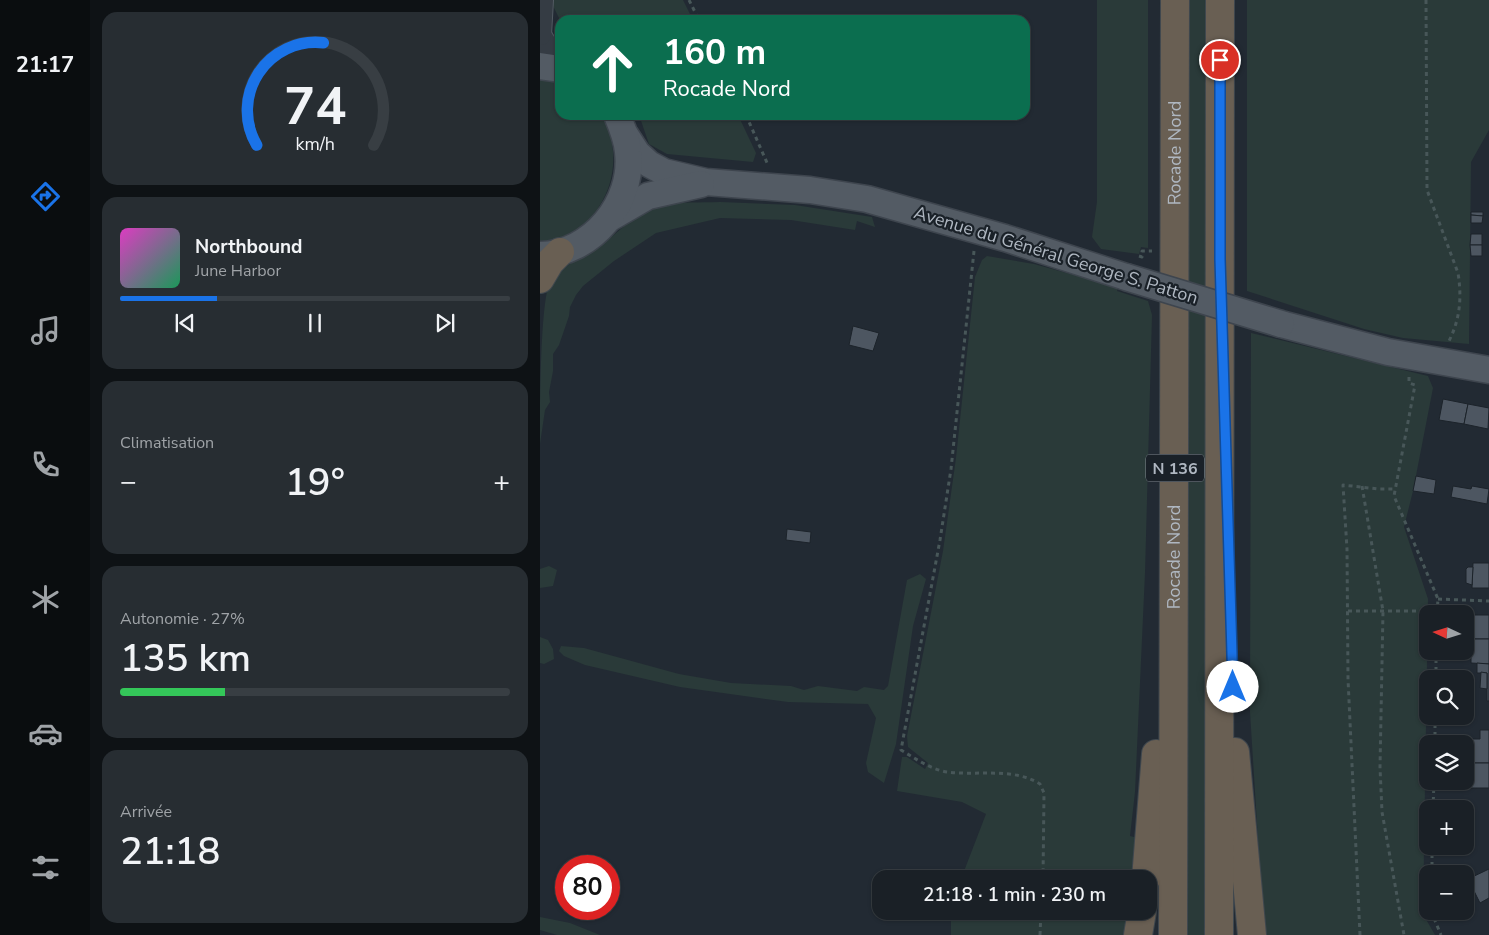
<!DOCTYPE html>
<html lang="fr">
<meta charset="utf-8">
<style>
:root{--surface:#1a2026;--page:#272d32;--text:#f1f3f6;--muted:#9fa3a7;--line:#383e43;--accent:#1a73e8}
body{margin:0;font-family:"Nunito Sans",sans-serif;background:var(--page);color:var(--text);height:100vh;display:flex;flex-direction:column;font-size:19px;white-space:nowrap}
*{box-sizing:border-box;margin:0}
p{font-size:16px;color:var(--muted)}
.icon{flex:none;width:28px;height:28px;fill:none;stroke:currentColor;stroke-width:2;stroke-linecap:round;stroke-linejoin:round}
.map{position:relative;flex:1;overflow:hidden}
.sheet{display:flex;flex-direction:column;gap:12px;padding:12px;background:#0e1215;width:450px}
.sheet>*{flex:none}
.hud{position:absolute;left:15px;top:15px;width:475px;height:105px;border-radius:15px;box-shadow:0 1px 4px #0004,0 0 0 1px var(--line);background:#0b6e4f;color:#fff;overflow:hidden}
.needle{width:32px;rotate:274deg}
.controls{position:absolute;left:879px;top:605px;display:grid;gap:10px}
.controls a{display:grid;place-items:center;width:55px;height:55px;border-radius:10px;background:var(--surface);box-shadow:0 1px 4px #0004,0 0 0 1px var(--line);font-size:25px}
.speed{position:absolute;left:15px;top:855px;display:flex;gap:10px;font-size:25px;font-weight:700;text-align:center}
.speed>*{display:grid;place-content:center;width:65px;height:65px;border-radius:50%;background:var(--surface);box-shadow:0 1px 4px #0004,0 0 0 1px var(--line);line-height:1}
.speed .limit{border:8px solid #d22;background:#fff;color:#111}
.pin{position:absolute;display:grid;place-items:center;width:42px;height:42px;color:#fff;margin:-21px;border:2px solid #fff;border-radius:50%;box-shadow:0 1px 5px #0007}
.me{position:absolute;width:55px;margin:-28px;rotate:0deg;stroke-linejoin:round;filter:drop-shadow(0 0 4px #0008)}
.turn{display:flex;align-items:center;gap:18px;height:105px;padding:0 25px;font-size:22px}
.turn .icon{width:65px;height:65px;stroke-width:2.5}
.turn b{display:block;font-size:35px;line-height:42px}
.big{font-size:38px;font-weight:600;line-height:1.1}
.sheet .widget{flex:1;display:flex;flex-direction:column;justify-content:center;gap:8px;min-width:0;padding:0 18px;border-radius:15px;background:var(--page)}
.sheet .dial{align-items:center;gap:0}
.dial svg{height:130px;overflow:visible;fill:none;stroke:var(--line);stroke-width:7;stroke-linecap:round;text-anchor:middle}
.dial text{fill:var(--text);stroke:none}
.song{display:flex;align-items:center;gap:15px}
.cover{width:60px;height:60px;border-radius:8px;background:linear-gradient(135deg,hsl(310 70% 55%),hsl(150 70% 35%))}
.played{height:5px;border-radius:2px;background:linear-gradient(90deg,var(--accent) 25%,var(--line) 25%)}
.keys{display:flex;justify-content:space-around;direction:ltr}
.heat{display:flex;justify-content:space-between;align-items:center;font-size:28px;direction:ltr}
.charge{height:8px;border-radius:4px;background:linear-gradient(90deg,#34c759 27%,var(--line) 0)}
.trip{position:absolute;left:332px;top:870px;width:285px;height:50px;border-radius:15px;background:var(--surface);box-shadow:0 1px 4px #0004,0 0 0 1px var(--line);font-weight:600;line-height:50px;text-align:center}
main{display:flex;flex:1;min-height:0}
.dock{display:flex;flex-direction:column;width:90px;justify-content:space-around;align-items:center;background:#0a0d0f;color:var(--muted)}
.dock .icon{width:35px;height:35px}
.dock .selected{color:var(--accent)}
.dock b{font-size:22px;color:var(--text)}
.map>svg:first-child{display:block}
.green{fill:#2a3a39}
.building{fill:#4d5661;stroke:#1c232a}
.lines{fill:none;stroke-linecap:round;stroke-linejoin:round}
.minor-casing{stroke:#525a62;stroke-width:22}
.major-casing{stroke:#3e454e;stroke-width:29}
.highway-casing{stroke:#3f474e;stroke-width:30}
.path{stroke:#485759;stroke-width:3;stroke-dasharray:4 4;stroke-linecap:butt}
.minor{stroke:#353c44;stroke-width:20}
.major{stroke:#535b64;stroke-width:26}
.highway{stroke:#695f53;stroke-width:28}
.major-bridge-casing{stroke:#3e454e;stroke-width:29;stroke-linecap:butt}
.major-bridge{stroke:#535b64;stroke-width:26}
.route-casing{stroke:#114b97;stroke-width:12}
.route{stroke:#1a73e8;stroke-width:9}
.labels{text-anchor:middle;stroke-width:4.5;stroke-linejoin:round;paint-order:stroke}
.shield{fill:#1a2128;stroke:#828a93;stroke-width:1}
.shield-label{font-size:16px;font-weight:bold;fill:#afb7c1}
.street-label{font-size:18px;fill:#afb7c1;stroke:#1a2128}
</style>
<main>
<nav class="dock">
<b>21:17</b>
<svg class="icon selected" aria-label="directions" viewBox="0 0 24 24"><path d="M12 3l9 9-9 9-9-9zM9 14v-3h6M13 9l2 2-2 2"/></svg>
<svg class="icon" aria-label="music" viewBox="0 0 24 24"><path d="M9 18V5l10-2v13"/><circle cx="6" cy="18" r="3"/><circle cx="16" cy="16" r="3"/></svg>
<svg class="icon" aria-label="phone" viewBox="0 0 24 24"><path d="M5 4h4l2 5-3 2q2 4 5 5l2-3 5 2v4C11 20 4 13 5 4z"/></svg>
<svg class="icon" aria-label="climate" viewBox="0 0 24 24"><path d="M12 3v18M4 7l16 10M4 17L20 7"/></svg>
<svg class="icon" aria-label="car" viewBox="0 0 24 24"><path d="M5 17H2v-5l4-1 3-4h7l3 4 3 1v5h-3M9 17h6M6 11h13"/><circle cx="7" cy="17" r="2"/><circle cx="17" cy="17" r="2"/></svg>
<svg class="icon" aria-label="filters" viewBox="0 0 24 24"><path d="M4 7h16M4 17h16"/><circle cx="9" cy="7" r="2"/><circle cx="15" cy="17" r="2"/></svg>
</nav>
<section class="sheet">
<div class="widget dial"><svg viewBox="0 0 100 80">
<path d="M14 69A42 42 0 1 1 86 69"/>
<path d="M14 69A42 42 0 0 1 55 6" stroke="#1a73e8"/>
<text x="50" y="56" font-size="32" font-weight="700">74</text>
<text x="50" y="72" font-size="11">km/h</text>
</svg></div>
<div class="widget">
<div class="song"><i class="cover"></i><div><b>Northbound</b><p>June Harbor</p></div></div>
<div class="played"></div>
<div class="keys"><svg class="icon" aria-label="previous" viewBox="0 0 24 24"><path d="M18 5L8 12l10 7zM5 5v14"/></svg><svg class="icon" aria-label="pause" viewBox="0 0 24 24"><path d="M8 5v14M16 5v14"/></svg><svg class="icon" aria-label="next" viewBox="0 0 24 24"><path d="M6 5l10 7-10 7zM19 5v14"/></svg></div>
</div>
<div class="widget"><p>Climatisation</p>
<div class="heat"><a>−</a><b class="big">19°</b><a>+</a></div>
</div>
<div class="widget"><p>Autonomie · 27%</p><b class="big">135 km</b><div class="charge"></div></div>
<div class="widget"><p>Arrivée</p><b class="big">21:18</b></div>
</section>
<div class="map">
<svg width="949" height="935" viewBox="0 0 949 935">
<rect width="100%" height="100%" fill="#222a33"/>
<g class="green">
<path d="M13,0H143L153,20H20L13,6Z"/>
<path d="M557,0H608V248L601,247L599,254L561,249L552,237L557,202Z"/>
<path d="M649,0H667L666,935H646Z"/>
<path d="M707,0H949V130L931,162L929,344L863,338L824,329L707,291Z"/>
<path d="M0,78L20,83V115H61C92,164 62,238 0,241Z"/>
<path d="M99,115H198L216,153L213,162L127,154L109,144Z"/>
<path d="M180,202L255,205L332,217L335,227L317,221L315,230L251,220L180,218L116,233L74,261L43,286L36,295L30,307L29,316L19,345L13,354V371L9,392L10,402L5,410L0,444C0,412 0,303 10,281C24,262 43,260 60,247C78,232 96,213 119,206C139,201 160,203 180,202Z"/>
<path d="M447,256L494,264L578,287L577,291L608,301L612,315L605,573L595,792L590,836L598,838L594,879H421L446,814L422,802L357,791L362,757H367L385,769L388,763L368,747L367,736L403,551L416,458L435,277L442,260Z"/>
<path d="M711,333L888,376L893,388L873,491L864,527L888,599L883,914L895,935H724L710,712Z"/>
<path d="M9,566L17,570L13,586L0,588V569Z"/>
<path d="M380,574L386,579L373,626L356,744L344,783L328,772L326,763L336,718L328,704L248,702L140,687L45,665L24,656L19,651L21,646L44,648L139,674L191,683L251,686L264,690L278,686L317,691L324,687L344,690L348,686L367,580Z"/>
<path d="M0,637L8,640L13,649L14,659L4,664L0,663Z"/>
<path d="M411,911H589L585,935H411Z"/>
<path d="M0,917L30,923L60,935H17L0,930Z"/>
</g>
<g class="building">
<path d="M931,212H943V216L931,215Z"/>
<path d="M931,215L943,216L942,223H931Z"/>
<path d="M931,234H942V245H930Z"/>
<path d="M930,245H942V256H931Z"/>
<path d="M313,326L339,333L333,351L309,345Z"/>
<path d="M903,399L928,404L924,424L899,420Z"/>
<path d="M928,404L949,408L948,429L924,424Z"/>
<path d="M876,476L896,480L894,494L873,491Z"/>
<path d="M913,486L931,489L932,486L949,489L947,504L911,497Z"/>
<path d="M247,529L271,532L270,543L246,540Z"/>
<path d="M933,563H949V588H932Z"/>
<path d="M928,567H933L932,585L926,583V569Z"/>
<path d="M932,615H949V639H931Z"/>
<path d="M931,639H949V664L931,663Z"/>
<path d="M937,663L949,664V701H947V673H937Z"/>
<path d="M941,672L947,673V689L940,688Z"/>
<path d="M940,730H949V763H928L929,739H940Z"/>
<rect x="928" y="763" width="21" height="25"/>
<path d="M949,869V898L940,903L928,879Z"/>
</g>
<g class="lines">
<defs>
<g id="minor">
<path d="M1,35L20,65"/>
<path d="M1,35L3,0"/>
</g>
<g id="major">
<path d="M0,66L20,69"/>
<path d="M86,136L97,153L109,164L124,172L166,182L270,190L327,199L465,238L586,277"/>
<path d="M70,218L108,196L161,184"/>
<path d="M0,255C52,254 94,202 88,152C87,139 82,127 77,115"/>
<path d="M741,324L848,352L949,370"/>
</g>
<g id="highway">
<path d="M0,279L10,262L20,252"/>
<path d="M695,752L712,935"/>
<path d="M606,879L616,754"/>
<path d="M598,935L602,911"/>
<path id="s1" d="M633,935L635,0"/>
<path d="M679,935L680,0"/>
</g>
</defs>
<use href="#minor" class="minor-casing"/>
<use href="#major" class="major-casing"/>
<use href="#highway" class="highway-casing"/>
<g class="path">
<path d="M149,0L159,20"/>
<path d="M886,0L887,190L918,273C922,298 920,319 909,341"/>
<path d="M206,115L228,165"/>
<path d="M434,251L411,469L400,540L361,750C376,759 390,769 407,772C437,776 473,767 500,784L504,793L503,879"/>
<path d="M599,256L602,257V251H612"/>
<path d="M869,377V383L875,385L854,496L898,599L897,614"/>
<path d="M822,486L843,611L840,767L842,812L864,935"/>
<path d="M898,599L949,601"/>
<path d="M808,611H897"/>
<path d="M896,679V651"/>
<path d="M895,744V716"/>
<path d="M893,809L894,781"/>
<path d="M892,874V846"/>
<path d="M891,911L901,935"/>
<path d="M500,935L501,911"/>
<path d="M820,935L808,679L807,549L803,485L838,489H855"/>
</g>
<use href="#minor" class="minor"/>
<use href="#major" class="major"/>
<use href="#highway" class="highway"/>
<defs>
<path id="major-bridge" d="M586,277L741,324"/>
</defs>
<use href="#major-bridge" class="major-bridge-casing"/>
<use href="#major-bridge" class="major-bridge"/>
</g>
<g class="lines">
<defs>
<path id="route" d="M680,60V259L693,687"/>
</defs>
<use href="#route" class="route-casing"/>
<use href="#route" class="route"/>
</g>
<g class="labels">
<rect class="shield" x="606" y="454.5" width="58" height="27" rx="4"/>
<g class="shield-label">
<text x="635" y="474">N 136</text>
</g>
<g class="street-label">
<text dy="6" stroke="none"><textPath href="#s1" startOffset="782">Rocade Nord</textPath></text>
<text transform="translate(516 255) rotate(17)" y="6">Avenue du Général George S. Patton</text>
<text dy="6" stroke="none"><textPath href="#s1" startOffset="378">Rocade Nord</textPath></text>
</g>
</g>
</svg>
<div class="controls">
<a><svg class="needle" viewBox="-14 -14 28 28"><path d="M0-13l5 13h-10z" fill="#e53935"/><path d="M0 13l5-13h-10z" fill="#9fa3a7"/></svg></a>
<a><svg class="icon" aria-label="search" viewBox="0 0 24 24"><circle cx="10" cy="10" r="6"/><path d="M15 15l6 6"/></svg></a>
<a><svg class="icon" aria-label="layers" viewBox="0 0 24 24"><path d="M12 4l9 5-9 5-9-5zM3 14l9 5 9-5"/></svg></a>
<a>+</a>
<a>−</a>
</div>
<div class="speed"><div class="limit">80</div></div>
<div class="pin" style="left:680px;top:60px;background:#d93025"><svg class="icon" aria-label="arrive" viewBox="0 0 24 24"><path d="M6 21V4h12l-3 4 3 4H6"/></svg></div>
<svg class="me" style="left:693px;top:687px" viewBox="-20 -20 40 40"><circle r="19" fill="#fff"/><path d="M0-13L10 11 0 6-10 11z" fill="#1a73e8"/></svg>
<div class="trip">21:18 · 1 min · 230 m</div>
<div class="hud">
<div class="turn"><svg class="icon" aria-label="ahead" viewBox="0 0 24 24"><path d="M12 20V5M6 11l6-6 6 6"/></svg><div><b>160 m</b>Rocade Nord</div></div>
</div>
</div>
</main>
